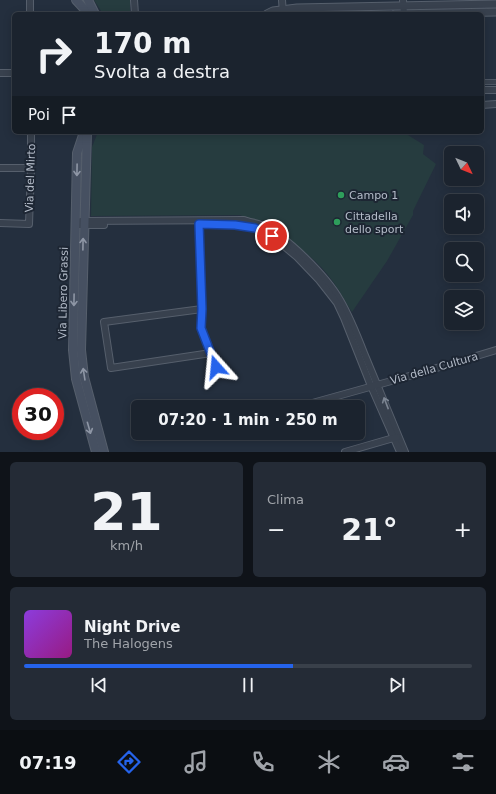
<!DOCTYPE html>
<html lang="it">
<meta charset="utf-8">
<style>
:root{--surface:#1b232e;--page:#242b36;--text:#f1f3f6;--muted:#a0a4aa;--line:#39404a;--accent:#2563eb}
body{margin:0;font-family:"DejaVu Sans",sans-serif;background:var(--page);color:var(--text);height:100vh;display:flex;flex-direction:column;font-size:15px;white-space:nowrap}
*{box-sizing:border-box;margin:0}
p{font-size:13px;color:var(--muted)}
.icon{flex:none;width:22px;height:22px;fill:none;stroke:currentColor;stroke-width:2;stroke-linecap:round;stroke-linejoin:round}
.map{position:relative;height:452px;overflow:hidden}
.panel{display:flex;flex-direction:column;gap:10px;padding:10px;background:#0f1319;flex:1}
.panel>*{flex:none}
.hud{position:absolute;left:12px;top:12px;width:472px;height:122px;border-radius:6px;box-shadow:0 2px 10px #0003,0 0 0 1px var(--line);background:#1b232e;color:var(--text);overflow:hidden}
.needle{width:26px;rotate:133deg}
.controls{position:absolute;left:444px;top:146px;display:grid;gap:8px}
.controls a{display:grid;place-items:center;width:40px;height:40px;border-radius:6px;background:var(--surface);box-shadow:0 2px 10px #0003,0 0 0 1px var(--line);font-size:20px}
.speed{position:absolute;left:12px;top:388px;display:flex;gap:8px;font-size:20px;font-weight:700;text-align:center}
.speed>*{display:grid;place-content:center;width:52px;height:52px;border-radius:50%;background:var(--surface);box-shadow:0 2px 10px #0003,0 0 0 1px var(--line);line-height:1}
.speed .limit{border:6px solid #d22;background:#fff;color:#111}
.pin{position:absolute;display:grid;place-items:center;width:34px;height:34px;color:#fff;margin:-17px;border:2px solid #fff;border-radius:50%;box-shadow:0 1px 4px #0007}
.me{position:absolute;width:44px;margin:-22px;rotate:342deg;stroke-linejoin:round;filter:drop-shadow(0 0 3px #0008)}
.turn{display:flex;align-items:center;gap:14px;height:84px;padding:0 16px;font-size:18px}
.turn .icon{width:52px;height:52px;stroke-width:2.5}
.turn b{display:block;font-size:28px;line-height:34px}
.then{display:flex;align-items:center;height:38px;padding:0 16px;background:#0003;gap:8px;font-size:15px}
.big{font-size:30px;font-weight:600;line-height:1.1}
.panel .tile{flex:1;display:flex;flex-direction:column;justify-content:center;gap:6px;min-width:0;padding:0 14px;border-radius:6px;background:var(--page)}
.panel .dial{align-items:center;gap:0}
.dial b{font-size:52px;line-height:1}
.song{display:flex;align-items:center;gap:12px}
.cover{width:48px;height:48px;border-radius:6px;background:linear-gradient(135deg,hsl(270 70% 55%),hsl(310 70% 35%))}
.played{height:4px;border-radius:2px;background:linear-gradient(90deg,var(--accent) 60%,var(--line) 60%)}
.keys{display:flex;justify-content:space-around;direction:ltr}
.heat{display:flex;justify-content:space-between;align-items:center;font-size:22px;direction:ltr}
.panel .tiles{flex:1;display:grid;gap:10px;grid-template-columns:1fr 1fr}
.tile:last-child{grid-column:span 2}
.trip{position:absolute;left:131px;top:400px;width:234px;height:40px;border-radius:6px;background:var(--surface);box-shadow:0 2px 10px #0003,0 0 0 1px var(--line);font-weight:600;line-height:40px;text-align:center}
.menu{display:flex;height:64px;justify-content:space-around;align-items:center;background:#0b0e12;color:var(--muted)}
.menu .icon{width:28px;height:28px}
.menu .on{color:var(--accent)}
.menu b{font-size:18px;color:var(--text)}
.map>svg:first-child{display:block}
.green{fill:#263c3f}
.lines{fill:none;stroke-linecap:round;stroke-linejoin:round}
.pedestrian-casing{stroke:#565f6c;stroke-width:6}
.minor-casing{stroke:#565f6c;stroke-width:8}
.tertiary-casing{stroke:#565f6c;stroke-width:9}
.secondary-casing{stroke:#565f6c;stroke-width:10}
.pedestrian{stroke:#38414e;stroke-width:4.5}
.minor{stroke:#38414e;stroke-width:6}
.tertiary{stroke:#38414e;stroke-width:7}
.secondary{stroke:#465061;stroke-width:8}
.oneway{stroke:#8e96a5}
.oneway2{stroke:#7c8592}
.route-casing{stroke:#184099;stroke-width:10}
.route{stroke:#2563eb;stroke-width:7}
.leisure-dot{fill:#2e9e5b;stroke:#1d2633;stroke-width:1.5}
.labels{text-anchor:middle;stroke-width:4;stroke-linejoin:round;paint-order:stroke}
.street-label{font-size:11px;fill:#b4bcc9;stroke:#1d2633}
.poi-label{font-size:11px;fill:#b4bcc9;stroke:#1d2633;text-anchor:start}
</style>
<div class="map">
<svg width="496" height="452" viewBox="0 0 496 452">
<rect width="100%" height="100%" fill="#242f3e"/>
<g class="green">
<path d="M94,0H130V14H103Z"/>
<path d="M98,132H403L424,145L423,154L436,164L413,211V215L387,261L352,312C346,303 340,292 334,283C317,258 288,239 265,221L261,220L256,222L240,215L91,216L92,147Z"/>
</g>
<g class="lines">
<defs>
<path id="pedestrian" d="M482,82H496"/>
<g id="minor">
<path d="M30,0V14"/>
<path d="M134,0L135,14"/>
<path d="M282,0L283,14"/>
<path d="M403,0L404,14"/>
<path d="M0,73H14"/>
<path d="M482,90H496"/>
<path d="M482,105L496,104"/>
<path d="M0,168H31"/>
<path d="M81,221L244,220C249,222 256,223 261,225C286,235 327,277 340,300C350,317 357,335 364,353C378,386 391,419 405,452"/>
<path d="M0,223L29,224L31,168V132"/>
<path d="M199,224L202,309L201,328L215,367"/>
<path d="M219,224L235,225L255,228L272,236L297,257L319,280L337,303L344,318L371,386L400,452"/>
<path d="M76,225H104"/>
<path d="M202,309L104,322L111,368L211,353"/>
<path d="M298,407L420,373L496,350"/>
<path d="M345,452L397,437"/>
</g>
<g id="tertiary">
<path d="M267,14L273,11L297,8L496,4"/>
<path d="M395,14L496,12"/>
</g>
<g id="secondary">
<path d="M76,0L89,14"/>
<path d="M88,0L95,14"/>
<path d="M84,132L77,153L73,350L76,379L96,452"/>
<path d="M87,132L81,350L84,377L104,452"/>
</g>
</defs>
<use href="#pedestrian" class="pedestrian-casing"/>
<use href="#minor" class="minor-casing"/>
<use href="#tertiary" class="tertiary-casing"/>
<use href="#secondary" class="secondary-casing"/>
<use href="#pedestrian" class="pedestrian"/>
<use href="#minor" class="minor"/>
<use href="#tertiary" class="tertiary"/>
<use href="#secondary" class="secondary"/>
</g>
<defs><path id="oneway-shaft" d="M-6 0H5M1.5-3L5.5 0L1.5 3" fill="none" stroke-width="1.6" stroke-linecap="round" stroke-linejoin="round"/></defs>
<g class="oneway">
<use href="#oneway-shaft" transform="translate(77 170) rotate(91)"/>
<use href="#oneway-shaft" transform="translate(83 244) rotate(-89)"/>
<use href="#oneway-shaft" transform="translate(74 300) rotate(91)"/>
<use href="#oneway-shaft" transform="translate(84 374) rotate(-99)"/>
<use href="#oneway-shaft" transform="translate(89 428) rotate(74)"/>
</g>
<use class="oneway2" href="#oneway-shaft" transform="translate(386 403) rotate(-111)"/>
<g class="lines">
<defs>
<path id="route" d="M216,367L201,328L202,309L199,224L235,225L255,228L272,236"/>
</defs>
<use href="#route" class="route-casing"/>
<use href="#route" class="route"/>
</g>
<g class="leisure-dot">
<circle cx="341" cy="195" r="4"/>
<circle cx="337" cy="222" r="4"/>
</g>
<g class="labels">
<g class="street-label">
<text transform="translate(30 178) rotate(-88)" y="4">Via del Mirto</text>
<text transform="translate(63 293) rotate(-89)" y="4">Via Libero Grassi</text>
<text transform="translate(434 368) rotate(-16)" y="4">Via della Cultura</text>
</g>
<g class="poi-label">
<text x="349" y="199">Campo 1</text>
<text x="345" y="220">Cittadella<tspan x="345" dy="13">dello sport</tspan></text>
</g>
</g>
</svg>
<div class="controls">
<a><svg class="needle" viewBox="-14 -14 28 28"><path d="M0-13l5 13h-10z" fill="#e53935"/><path d="M0 13l5-13h-10z" fill="#a0a4aa"/></svg></a>
<a><svg class="icon" aria-label="sound" viewBox="0 0 24 24"><path d="M4 9h4l5-4v14l-5-4H4zM17 9q2 3 0 6"/></svg></a>
<a><svg class="icon" aria-label="search" viewBox="0 0 24 24"><circle cx="10" cy="10" r="6"/><path d="M15 15l6 6"/></svg></a>
<a><svg class="icon" aria-label="layers" viewBox="0 0 24 24"><path d="M12 4l9 5-9 5-9-5zM3 14l9 5 9-5"/></svg></a>
</div>
<div class="speed"><div class="limit">30</div></div>
<div class="pin" style="left:272px;top:236px;background:#d93025"><svg class="icon" aria-label="arrive" viewBox="0 0 24 24"><path d="M6 21V4h12l-3 4 3 4H6"/></svg></div>
<svg class="me" style="left:216px;top:367px" viewBox="-20 -20 40 40"><path d="M0-17L14 15 0 8-14 15z" fill="#2563eb" stroke="#fff" stroke-width="4"/></svg>
<div class="trip">07:20 · 1 min · 250 m</div>
<div class="hud">
<div class="turn"><svg class="icon" aria-label="right" viewBox="0 0 24 24"><path d="M7 20v-9h11M14 6l5 5-5 5"/></svg><div><b>170 m</b>Svolta a destra</div></div>
<div class="then">Poi<svg class="icon" aria-label="arrive" viewBox="0 0 24 24"><path d="M6 21V4h12l-3 4 3 4H6"/></svg></div>
</div>
</div>
<section class="panel">
<div class="tiles">
<div class="tile dial"><b>21</b><p>km/h</p></div>
<div class="tile"><p>Clima</p>
<div class="heat"><a>−</a><b class="big">21°</b><a>+</a></div>
</div>
<div class="tile">
<div class="song"><i class="cover"></i><div><b>Night Drive</b><p>The Halogens</p></div></div>
<div class="played"></div>
<div class="keys"><svg class="icon" aria-label="previous" viewBox="0 0 24 24"><path d="M18 5L8 12l10 7zM5 5v14"/></svg><svg class="icon" aria-label="pause" viewBox="0 0 24 24"><path d="M8 5v14M16 5v14"/></svg><svg class="icon" aria-label="next" viewBox="0 0 24 24"><path d="M6 5l10 7-10 7zM19 5v14"/></svg></div>
</div>
</div>
</section>
<nav class="menu">
<b>07:19</b>
<svg class="icon on" aria-label="directions" viewBox="0 0 24 24"><path d="M12 3l9 9-9 9-9-9zM9 14v-3h6M13 9l2 2-2 2"/></svg>
<svg class="icon" aria-label="music" viewBox="0 0 24 24"><path d="M9 18V5l10-2v13"/><circle cx="6" cy="18" r="3"/><circle cx="16" cy="16" r="3"/></svg>
<svg class="icon" aria-label="phone" viewBox="0 0 24 24"><path d="M5 4h4l2 5-3 2q2 4 5 5l2-3 5 2v4C11 20 4 13 5 4z"/></svg>
<svg class="icon" aria-label="climate" viewBox="0 0 24 24"><path d="M12 3v18M4 7l16 10M4 17L20 7"/></svg>
<svg class="icon" aria-label="car" viewBox="0 0 24 24"><path d="M5 17H2v-5l4-1 3-4h7l3 4 3 1v5h-3M9 17h6M6 11h13"/><circle cx="7" cy="17" r="2"/><circle cx="17" cy="17" r="2"/></svg>
<svg class="icon" aria-label="filters" viewBox="0 0 24 24"><path d="M4 7h16M4 17h16"/><circle cx="9" cy="7" r="2"/><circle cx="15" cy="17" r="2"/></svg>
</nav>
